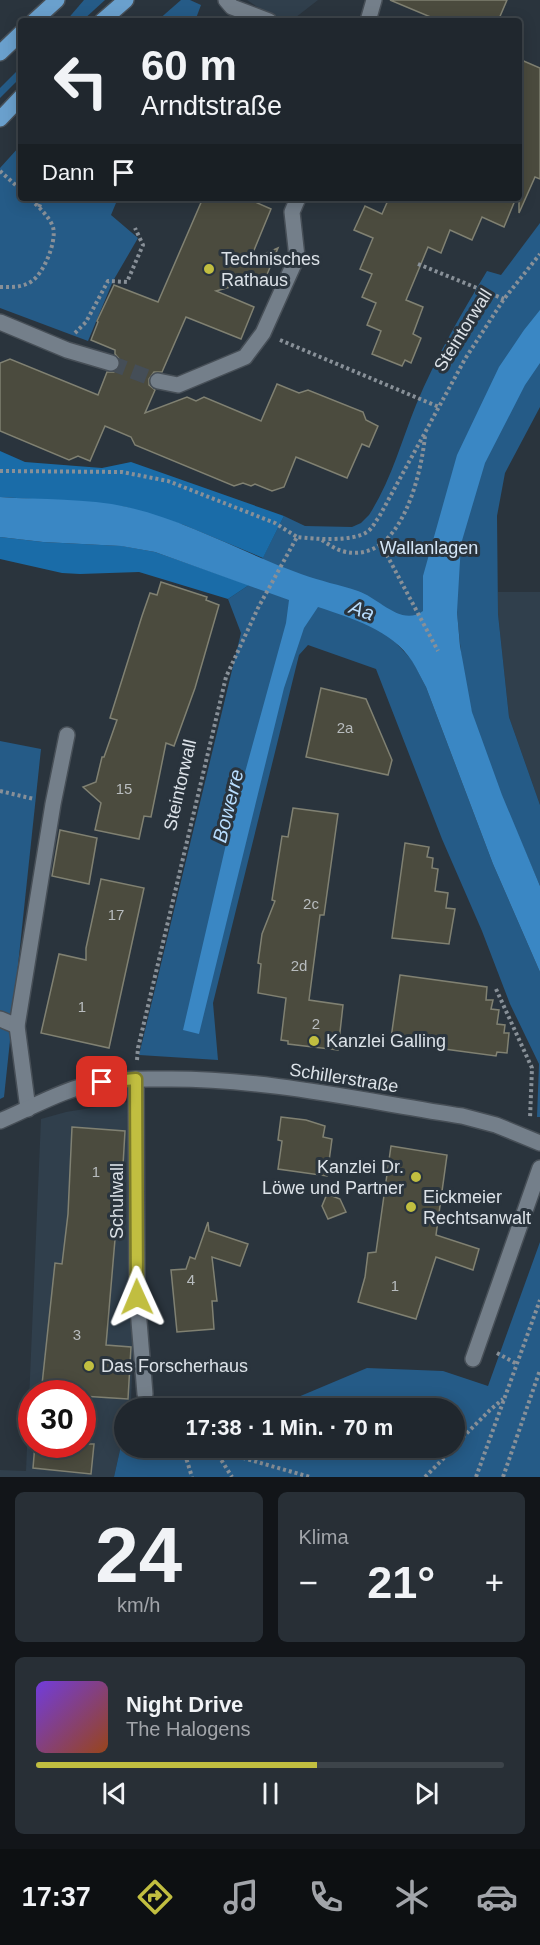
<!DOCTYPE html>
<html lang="de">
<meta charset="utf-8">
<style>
:root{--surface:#20272e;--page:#282f36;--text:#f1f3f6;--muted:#a2a5aa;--line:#3d444a;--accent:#c1be40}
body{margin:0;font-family:Helvetica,sans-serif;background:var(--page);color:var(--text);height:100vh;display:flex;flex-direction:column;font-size:22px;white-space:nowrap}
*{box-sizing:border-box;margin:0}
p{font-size:20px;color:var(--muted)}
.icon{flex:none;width:33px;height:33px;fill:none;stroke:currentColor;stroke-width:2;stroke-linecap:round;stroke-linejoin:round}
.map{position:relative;height:1477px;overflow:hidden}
.panel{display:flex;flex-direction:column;gap:15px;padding:15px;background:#121519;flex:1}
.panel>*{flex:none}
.banner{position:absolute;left:18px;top:18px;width:504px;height:183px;border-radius:6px;box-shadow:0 3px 15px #0003,0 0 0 2px var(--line);background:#20272e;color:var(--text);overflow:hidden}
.speed{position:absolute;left:18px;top:1380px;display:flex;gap:12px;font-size:30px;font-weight:700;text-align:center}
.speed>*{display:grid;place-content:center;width:78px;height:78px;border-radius:50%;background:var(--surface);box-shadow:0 3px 15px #0003,0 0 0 2px var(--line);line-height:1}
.speed .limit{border:9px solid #d22;background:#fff;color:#111}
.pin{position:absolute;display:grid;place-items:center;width:51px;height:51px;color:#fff;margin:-26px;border-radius:12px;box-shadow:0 3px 9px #0006}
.me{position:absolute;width:66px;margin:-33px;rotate:359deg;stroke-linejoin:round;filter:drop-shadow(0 0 4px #0008)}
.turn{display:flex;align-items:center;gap:21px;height:126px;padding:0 24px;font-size:27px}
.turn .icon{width:78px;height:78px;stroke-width:2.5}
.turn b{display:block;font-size:42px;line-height:51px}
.then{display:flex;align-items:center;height:57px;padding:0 24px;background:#0003;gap:12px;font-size:22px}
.big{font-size:45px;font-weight:600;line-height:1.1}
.panel .card{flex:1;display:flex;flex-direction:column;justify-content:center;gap:9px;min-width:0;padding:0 21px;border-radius:9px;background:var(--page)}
.panel .dial{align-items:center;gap:0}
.dial b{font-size:78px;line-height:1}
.song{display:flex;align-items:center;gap:18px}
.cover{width:72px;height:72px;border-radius:9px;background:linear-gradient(135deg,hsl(260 70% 55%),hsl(20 70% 35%))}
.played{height:6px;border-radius:3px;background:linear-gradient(90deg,var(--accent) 60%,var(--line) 60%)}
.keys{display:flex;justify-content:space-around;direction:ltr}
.heat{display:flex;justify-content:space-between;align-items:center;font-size:33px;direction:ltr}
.panel .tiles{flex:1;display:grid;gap:15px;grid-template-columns:1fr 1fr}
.card:last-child{grid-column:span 2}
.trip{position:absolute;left:114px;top:1398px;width:351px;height:60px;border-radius:30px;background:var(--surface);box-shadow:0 3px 15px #0003,0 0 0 2px var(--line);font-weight:600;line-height:60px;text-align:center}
.menu{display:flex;height:96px;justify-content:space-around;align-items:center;background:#0d1012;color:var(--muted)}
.menu .icon{width:42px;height:42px}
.menu .on{color:var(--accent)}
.menu b{font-size:27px;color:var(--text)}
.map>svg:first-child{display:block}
.built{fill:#303f4c;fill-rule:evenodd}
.green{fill:#255b87}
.forest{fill:#1a6ca8}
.water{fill:#3a87c4}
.building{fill:#4b4b3e;stroke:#808172;stroke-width:1.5}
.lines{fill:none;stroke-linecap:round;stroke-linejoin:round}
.minor-tunnel{stroke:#454e57;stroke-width:15;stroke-dasharray:15 8;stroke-linecap:butt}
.minor-casing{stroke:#474f57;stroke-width:18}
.major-casing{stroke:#474f57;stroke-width:18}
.path{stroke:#889098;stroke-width:4;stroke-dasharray:3 3;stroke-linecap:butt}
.minor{stroke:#747f8a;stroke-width:15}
.major{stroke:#6aa0cd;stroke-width:15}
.route-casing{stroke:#7d7c2a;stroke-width:15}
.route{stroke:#c1be40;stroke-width:10}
.poi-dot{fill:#c1be40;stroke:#2a343d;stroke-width:2}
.labels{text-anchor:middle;stroke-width:6;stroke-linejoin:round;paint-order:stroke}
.number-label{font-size:15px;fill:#b8bcbe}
.poi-label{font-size:18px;fill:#dce2e8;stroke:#2a343d;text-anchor:start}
.street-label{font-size:18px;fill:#dce2e8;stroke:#2a343d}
.park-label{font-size:18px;fill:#d4e6f7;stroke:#2a343d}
.water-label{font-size:20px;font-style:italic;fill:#b8ddfe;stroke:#2a343d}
</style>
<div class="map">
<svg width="540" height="1477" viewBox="0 0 540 1477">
<rect width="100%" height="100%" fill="#2a343d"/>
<g class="built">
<path d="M247,0H318L291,21H278Z"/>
<path d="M498,592H540V805L509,717L498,614Z"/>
<path d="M128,1102L133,1345L131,1402L130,1408H124V1432L114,1477H0V1470L26,1471L41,1119L66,1112ZM32,1394H82V1444H32Z"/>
</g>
<g class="green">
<path d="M84,0H105L82,21H66Z"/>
<path d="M181,0H190L201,5L195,21H157Z"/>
<path d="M21,67V77L0,98V88Z"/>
<path d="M19,147L21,150V198H104L116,203L111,215L138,238L113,281L88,341L0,308V168Z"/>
<path d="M540,223V407L505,473L497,516L498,614L509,717L540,805V886C516,829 489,772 472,713C463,681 460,645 457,612L395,642L412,660L426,687L493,864L540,972V1117H537L539,1064L510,1004L482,931L442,839L376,669L308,645L299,655L213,1003L218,1060L139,1055L241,633L228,599L249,585L284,516L305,526L352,527L361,523L369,515C391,481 401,442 416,405C436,357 460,316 487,271L501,275Z"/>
<path d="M0,741L41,749L4,1097L0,1099Z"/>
<path d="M540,1242V1477H114L124,1432V1448H454V1408H272L367,1368L443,1371L488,1386Z"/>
<path d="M158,1398L248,1408H130L131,1402Z"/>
</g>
<g class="forest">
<path d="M0,451L25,462L102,468L131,462L284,516L263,558L184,525L126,507L81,502L0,497Z"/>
<path d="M0,537L43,542L122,546L155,552L249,585L228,599L139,572L80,574L62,573L0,559Z"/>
</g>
<path class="water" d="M540,310V363L525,385L485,463L461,544L457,612L460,646L472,712L502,795L540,886V972L493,864L426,687C421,678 417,669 412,661C392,630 351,618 318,607L304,628L284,688L199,1034L183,1030L230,827L286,623L289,600L155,552L121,546L43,542L0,537V497C41,500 87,498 127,507C188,521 243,553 301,574C320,581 340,585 358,591C379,598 401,627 423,611V576L457,455L499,367L524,330Z"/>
<g class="building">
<path d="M390,0H507L498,21H440Z"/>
<path d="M519,59L540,68V179L535,177L519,213Z"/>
<path d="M203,198H246L271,209L250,260L278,248L266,277L216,291L254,307L241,339L186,317L162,372H154L149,379V385L155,390L145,413L187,397L196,401L204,397L261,421L277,384L299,393L308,390L363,412L366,420L378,426L369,447L362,444L347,478L296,457L284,487L272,491L255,484L251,486L243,483L234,486L135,445L131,437L105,426L90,461L78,456L69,460L0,431V363L10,359L98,395L107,372H114L120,365V360L115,354V350L91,340L98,322L97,321L114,285L158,302Z"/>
<path d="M389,198H516L504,227L482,217L472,240L450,230L441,253L428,247L406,300L423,307L413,334L421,338L411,363L405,360L402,366L372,354L381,331L367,325L376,303L362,297L372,274L360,269L373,238L354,230L365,206L382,214Z"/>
<path d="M161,582L207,597L206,600L219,605L195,688L174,746L166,743L151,817L144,816L139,839L95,830L101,803L83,787L96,782L102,757H104L117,720L110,718L142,616L150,593L157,595Z"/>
<path d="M321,688L366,699L392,760L388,775L306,757Z"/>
<path d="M293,808L338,814L324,915H320L309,1000L343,1005L338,1050L288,1044V1041L281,1040L286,998L258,993L261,964L258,963L262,934L275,901L272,900L282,836L288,837Z"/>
<path d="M60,830L97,838L89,884L52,876Z"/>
<path d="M405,843L429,847L427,857L433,858L432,868L438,869L435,891L448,893L446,908L455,909L449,944L392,938Z"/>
<path d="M101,879L144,888L109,1048L41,1033L59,954L86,960V948Z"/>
<path d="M400,975L487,987L486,1000H493L491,1009L499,1010L497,1024L505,1025L504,1033H509L507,1053L497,1052L496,1056L422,1046V1042L391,1038Z"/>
<path d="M281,1117L306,1120L325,1126L323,1137L332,1139L327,1176L278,1169L282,1141L278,1140Z"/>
<path d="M72,1127L125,1131L120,1217L117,1216L106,1345L131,1347L128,1399L82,1396V1394H41L55,1263L62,1264L68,1214Z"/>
<path d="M391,1146L447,1155L436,1235L479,1249L473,1270L436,1257L416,1319L358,1302L365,1277L368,1253L376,1252Z"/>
<path d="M327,1194L340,1199L346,1212L328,1219L322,1206Z"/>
<path d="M208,1222L209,1231L248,1244L240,1266L212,1257L217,1301H212L214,1329L177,1332L171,1270L186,1269L190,1257L195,1259Z"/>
<path d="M35,1444H94L91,1474L33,1468Z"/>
</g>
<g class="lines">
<path class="minor-tunnel" d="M111,363L158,381"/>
<defs>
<g id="minor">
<path d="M226,0L232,7L269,21"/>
<path d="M368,21L374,0"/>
<path d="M0,322L67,350L111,363"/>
<path d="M158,381L178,385L245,357L263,333L297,257L292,212L298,198"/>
<path d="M0,1019L17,1026"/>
<path d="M136,1079L137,1297L145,1394"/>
<path d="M28,1109L17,1026L53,804L67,735"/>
<path d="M0,1121C33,1107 65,1088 101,1082C122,1078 144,1079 165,1079C265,1078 364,1101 462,1116L496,1125L540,1143"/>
<path d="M473,1359L540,1168"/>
</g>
<g id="major">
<path d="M34,21L57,0"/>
<path d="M102,21L126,0"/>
<path d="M0,53L21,33"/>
<path d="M0,119L21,97"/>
</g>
</defs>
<use href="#minor" class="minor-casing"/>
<use href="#major" class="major-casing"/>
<g class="path">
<path d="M0,171L21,190"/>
<path d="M39,207L43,198"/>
<path d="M418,264L504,299"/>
<path d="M0,287C11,287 22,288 32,281C44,273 57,241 53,227C49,216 37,205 29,198"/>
<path d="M75,333L86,322L108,281L127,282L143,245L135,228"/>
<path d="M280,340L439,407"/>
<path d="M0,471L122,472L168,481L275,523L297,537"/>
<path d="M322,540C328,544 335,549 342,551C400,567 421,476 425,436"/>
<path d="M381,544L438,651"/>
<path d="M0,791L34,799"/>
<path d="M496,989L532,1068L530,1119"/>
<path d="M137,1060L138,1048L226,677L258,608L297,537C315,539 352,542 367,532C372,529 375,522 379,517L465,359L504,299L540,254"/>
<path d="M497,1353L517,1364"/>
<path d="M454,1446L490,1410L503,1399"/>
<path d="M183,1448L192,1477"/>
<path d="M208,1448L310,1477"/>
<path d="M215,1450L232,1477"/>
<path d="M425,1477L454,1448"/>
<path d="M476,1477L540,1300"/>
<path d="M503,1477L540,1370"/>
</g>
<use href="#minor" class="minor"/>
<use href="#major" class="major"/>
</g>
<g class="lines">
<defs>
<path id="route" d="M102,1082L136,1079L137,1297"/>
</defs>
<use href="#route" class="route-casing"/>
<use href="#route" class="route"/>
</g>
<g class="poi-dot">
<circle cx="209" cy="269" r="6"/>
<circle cx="314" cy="1041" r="6"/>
<circle cx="416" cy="1177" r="6"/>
<circle cx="411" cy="1207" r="6"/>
<circle cx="89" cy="1366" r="6"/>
</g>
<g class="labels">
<g class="number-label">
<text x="345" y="733">2a</text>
<text x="124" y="794">15</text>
<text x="311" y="909">2c</text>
<text x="116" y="920">17</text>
<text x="299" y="971">2d</text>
<text x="82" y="1012">1</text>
<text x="316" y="1029">2</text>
<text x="96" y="1177">1</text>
<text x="191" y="1285">4</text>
<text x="395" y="1291">1</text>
<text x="77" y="1340">3</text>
</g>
<g class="poi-label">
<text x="221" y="265">Technisches<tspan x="221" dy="21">Rathaus</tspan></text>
<text x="326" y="1047">Kanzlei Galling</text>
<text x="404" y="1173" text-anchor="end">Kanzlei Dr.<tspan x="404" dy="21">Löwe und Partner</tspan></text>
<text x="423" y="1203">Eickmeier<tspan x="423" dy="21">Rechtsanwalt</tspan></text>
<text x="101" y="1372">Das Forscherhaus</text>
</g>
<g class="street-label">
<text transform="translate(463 330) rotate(-58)" y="6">Steintorwall</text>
<text transform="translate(180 785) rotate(-77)" y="6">Steintorwall</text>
<text transform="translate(344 1078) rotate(9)" y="6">Schillerstraße</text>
<text transform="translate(117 1201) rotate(-90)" y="6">Schulwall</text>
</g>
<g class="park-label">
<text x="429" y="554">Wallanlagen</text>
</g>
<g class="water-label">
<text transform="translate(362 610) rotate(20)" y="7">Aa</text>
<text transform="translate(228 806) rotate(-76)" y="7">Bowerre</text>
</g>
</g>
</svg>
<div class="speed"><div class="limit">30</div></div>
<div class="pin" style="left:102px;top:1082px;background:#d93025"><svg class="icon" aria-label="arrive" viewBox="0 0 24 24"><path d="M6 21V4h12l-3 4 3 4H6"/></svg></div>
<svg class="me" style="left:137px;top:1297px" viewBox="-20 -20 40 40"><path d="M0-17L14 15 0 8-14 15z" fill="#c1be40" stroke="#fff" stroke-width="4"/></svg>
<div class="trip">17:38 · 1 Min. · 70 m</div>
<div class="banner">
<div class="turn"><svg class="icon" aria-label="left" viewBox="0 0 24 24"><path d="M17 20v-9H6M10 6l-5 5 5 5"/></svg><div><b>60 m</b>Arndtstraße</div></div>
<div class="then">Dann<svg class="icon" aria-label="arrive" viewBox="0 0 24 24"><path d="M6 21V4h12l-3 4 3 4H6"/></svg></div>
</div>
</div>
<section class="panel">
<div class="tiles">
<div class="card dial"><b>24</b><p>km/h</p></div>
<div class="card"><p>Klima</p>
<div class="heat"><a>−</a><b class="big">21°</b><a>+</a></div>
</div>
<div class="card">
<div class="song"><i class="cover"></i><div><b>Night Drive</b><p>The Halogens</p></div></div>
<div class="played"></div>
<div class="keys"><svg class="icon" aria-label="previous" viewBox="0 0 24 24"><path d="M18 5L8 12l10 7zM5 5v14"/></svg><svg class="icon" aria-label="pause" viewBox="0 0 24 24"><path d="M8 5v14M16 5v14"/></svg><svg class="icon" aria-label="next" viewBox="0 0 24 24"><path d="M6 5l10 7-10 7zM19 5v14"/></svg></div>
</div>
</div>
</section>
<nav class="menu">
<b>17:37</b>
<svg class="icon on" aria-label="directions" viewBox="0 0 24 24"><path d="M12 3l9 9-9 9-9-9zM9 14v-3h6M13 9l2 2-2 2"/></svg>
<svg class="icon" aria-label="music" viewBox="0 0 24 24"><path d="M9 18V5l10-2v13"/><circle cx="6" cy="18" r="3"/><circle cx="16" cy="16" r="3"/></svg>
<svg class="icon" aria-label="phone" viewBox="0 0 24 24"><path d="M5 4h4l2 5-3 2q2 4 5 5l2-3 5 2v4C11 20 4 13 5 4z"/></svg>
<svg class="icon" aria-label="climate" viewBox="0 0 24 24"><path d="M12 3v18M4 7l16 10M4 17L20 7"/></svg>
<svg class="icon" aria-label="car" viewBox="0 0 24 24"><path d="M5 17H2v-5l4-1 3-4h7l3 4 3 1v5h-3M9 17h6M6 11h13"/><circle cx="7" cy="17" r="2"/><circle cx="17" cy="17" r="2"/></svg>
</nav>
